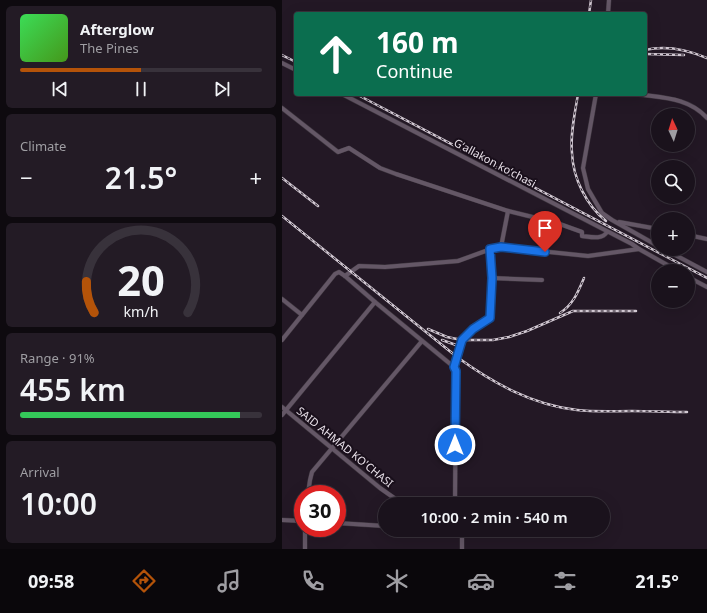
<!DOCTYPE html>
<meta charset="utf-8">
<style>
:root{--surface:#1a121c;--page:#231b25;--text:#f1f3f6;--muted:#9f9ea3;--line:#38323b;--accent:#b45309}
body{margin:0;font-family:"Noto Sans",sans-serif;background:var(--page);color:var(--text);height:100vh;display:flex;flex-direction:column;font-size:15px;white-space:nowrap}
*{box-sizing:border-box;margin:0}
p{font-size:13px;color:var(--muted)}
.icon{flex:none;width:22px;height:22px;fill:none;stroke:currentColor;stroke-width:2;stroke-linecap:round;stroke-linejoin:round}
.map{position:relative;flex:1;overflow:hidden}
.sheet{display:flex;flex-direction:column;gap:6px;padding:6px;background:#0e0a0f;width:282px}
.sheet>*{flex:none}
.hud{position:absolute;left:12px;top:12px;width:353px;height:84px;border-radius:4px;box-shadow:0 4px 16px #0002,0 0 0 1px var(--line);background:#0b6e4f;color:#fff;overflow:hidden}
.needle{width:26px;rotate:356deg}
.buttons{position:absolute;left:369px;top:108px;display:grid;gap:8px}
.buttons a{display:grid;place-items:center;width:44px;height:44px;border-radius:50%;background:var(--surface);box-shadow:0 4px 16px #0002,0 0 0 1px var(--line);font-size:20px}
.speed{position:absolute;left:12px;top:485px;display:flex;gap:8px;font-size:20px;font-weight:700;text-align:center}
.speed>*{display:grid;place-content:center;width:52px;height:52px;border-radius:50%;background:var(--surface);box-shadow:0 4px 16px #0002,0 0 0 1px var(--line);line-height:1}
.speed .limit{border:6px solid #d22;background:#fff;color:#111}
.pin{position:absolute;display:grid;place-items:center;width:34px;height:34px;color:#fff;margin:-41px -17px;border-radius:50% 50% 50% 0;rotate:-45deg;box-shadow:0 0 4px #0007}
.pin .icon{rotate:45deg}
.me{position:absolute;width:44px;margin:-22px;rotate:0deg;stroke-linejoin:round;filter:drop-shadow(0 0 3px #0008)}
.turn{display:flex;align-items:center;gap:14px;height:84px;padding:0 16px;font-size:18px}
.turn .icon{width:52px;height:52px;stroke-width:2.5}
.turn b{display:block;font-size:28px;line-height:34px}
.big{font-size:30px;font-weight:600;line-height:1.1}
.sheet .tile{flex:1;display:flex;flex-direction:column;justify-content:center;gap:6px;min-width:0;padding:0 14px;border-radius:6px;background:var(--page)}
.sheet .dial{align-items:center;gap:0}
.dial svg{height:104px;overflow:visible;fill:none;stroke:var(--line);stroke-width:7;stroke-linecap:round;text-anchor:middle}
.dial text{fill:var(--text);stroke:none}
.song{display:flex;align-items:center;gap:12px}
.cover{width:48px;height:48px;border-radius:6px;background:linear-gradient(135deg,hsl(130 70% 55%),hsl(100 70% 35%))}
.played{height:4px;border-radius:2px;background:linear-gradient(90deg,var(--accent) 50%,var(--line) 50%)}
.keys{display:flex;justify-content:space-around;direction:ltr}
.heat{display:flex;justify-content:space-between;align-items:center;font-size:22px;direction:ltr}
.charge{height:6px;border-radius:3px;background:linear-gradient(90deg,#34c759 91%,var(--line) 0)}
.trip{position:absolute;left:96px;top:497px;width:232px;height:40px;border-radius:20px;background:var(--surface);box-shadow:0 4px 16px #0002,0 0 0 1px var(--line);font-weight:600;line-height:40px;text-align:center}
.dock{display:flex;height:64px;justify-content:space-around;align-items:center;background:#0a070b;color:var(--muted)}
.dock .icon{width:28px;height:28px}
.dock .active{color:var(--accent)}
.dock b{font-size:18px;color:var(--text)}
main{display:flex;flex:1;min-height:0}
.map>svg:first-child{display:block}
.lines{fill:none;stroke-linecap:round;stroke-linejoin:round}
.minor-casing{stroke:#3d353e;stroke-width:5}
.minor{stroke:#645766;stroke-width:4}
.rail-casing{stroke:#d1c8d2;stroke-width:2.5}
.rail{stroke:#190f1b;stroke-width:1;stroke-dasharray:3;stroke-linecap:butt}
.route-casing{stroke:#114b97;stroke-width:10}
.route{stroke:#1a73e8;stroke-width:7}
.labels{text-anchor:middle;stroke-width:4;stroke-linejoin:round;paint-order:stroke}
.street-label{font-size:11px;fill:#e9e1ea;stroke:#190f1b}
</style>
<main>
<section class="sheet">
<div class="tile">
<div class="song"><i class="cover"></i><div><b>Afterglow</b><p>The Pines</p></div></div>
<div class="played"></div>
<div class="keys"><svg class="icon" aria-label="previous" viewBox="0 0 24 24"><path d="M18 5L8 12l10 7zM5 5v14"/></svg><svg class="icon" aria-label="pause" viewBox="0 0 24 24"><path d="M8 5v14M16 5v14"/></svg><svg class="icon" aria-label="next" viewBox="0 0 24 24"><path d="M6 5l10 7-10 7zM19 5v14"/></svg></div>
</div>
<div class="tile"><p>Climate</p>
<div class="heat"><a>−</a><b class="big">21.5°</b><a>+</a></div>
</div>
<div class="tile dial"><svg viewBox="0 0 100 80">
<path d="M14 69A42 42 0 1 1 86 69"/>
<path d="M14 69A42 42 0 0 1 8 45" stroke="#b45309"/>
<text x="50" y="56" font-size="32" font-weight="700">20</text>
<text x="50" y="72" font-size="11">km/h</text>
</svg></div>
<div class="tile"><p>Range · 91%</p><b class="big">455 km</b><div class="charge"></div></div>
<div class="tile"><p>Arrival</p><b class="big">10:00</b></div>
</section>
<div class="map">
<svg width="425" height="549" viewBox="0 0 425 549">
<rect width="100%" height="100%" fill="#231825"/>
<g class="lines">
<defs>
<g id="minor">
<path d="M326,14L327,0"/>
<path d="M0,63L14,70"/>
<path d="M60,94L350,244L357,249L396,271"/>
<path d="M314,94L301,168L306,189L320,213L330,220L376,246"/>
<path d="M354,94C380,98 406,97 425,118"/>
<path d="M0,108L56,152L67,148L98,168L114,174L226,211L275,223L300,232V236C309,237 320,240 325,232"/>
<path d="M337,222L376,229"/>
<path d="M406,235L425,239"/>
<path d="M219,247L226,211"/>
<path d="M382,249L425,272"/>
<path d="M63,276L77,266L103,267L176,261L209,249L219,247L306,256L357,249"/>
<path d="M406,277L425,287"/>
<path d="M209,278L260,280"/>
<path d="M0,299L20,315"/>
<path d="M0,340L53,274L57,272L63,276L93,302L172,367L174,371L173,504"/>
<path d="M172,367L180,340L191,329L208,318L209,278V249"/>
<path d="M0,407L98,488L115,500L173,504"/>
<path d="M0,415L93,302"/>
<path d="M26,494L28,480L30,472L140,341"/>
<path d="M0,520L21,521"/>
<path d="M55,523L103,526"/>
<path d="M23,528V549"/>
<path d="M160,530L173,531L180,536V549"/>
</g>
</defs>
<use href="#minor" class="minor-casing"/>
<use href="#minor" class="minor"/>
<defs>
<g id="rail">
<path d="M307,14L309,0"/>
<path d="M363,50C384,45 406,50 425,58"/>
<path d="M363,54L402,55"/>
<path d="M0,55L14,62"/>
<path d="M74,94L425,278"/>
<path d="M296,94C293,113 288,134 290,153C291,178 304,205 324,221"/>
<path d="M0,178L36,206"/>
<path d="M0,216L175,357C211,383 250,405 295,410C313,412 331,411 350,411C368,411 387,412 405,412"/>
<path d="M278,313C291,305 296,292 302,278"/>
<path d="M146,329L165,337L180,340H211L227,337L245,331L291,311H354"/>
<path d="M160,340L174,345"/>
</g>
</defs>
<use href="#rail" class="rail-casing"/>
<use href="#rail" class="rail"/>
</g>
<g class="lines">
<defs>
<path id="route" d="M173,445L174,371L172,367L180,340L191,329L208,318L210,278L208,249L219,247L263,252"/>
</defs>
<use href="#route" class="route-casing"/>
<use href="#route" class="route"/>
</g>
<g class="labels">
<g class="street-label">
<text transform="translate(213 163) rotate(28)" y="4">Gʻallakon koʻchasi</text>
<text transform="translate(63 447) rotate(39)" y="4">SAID AHMAD KO'CHASI</text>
</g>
</g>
</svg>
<div class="buttons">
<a><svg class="needle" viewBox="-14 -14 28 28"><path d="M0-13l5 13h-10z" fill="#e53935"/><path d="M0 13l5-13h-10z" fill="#9f9ea3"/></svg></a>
<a><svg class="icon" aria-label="search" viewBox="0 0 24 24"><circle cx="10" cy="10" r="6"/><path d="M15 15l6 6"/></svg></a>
<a>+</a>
<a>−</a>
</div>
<div class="speed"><div class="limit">30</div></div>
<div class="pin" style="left:263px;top:252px;background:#d93025"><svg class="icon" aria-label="arrive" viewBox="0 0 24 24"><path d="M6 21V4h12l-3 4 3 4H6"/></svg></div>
<svg class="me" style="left:173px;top:445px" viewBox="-20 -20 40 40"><circle r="17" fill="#1a73e8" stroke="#fff" stroke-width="3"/><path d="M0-11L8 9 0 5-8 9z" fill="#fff"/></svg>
<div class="trip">10:00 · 2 min · 540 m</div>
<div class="hud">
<div class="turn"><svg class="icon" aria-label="ahead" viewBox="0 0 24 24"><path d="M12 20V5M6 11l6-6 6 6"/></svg><div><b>160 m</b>Continue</div></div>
</div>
</div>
</main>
<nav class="dock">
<b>09:58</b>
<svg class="icon active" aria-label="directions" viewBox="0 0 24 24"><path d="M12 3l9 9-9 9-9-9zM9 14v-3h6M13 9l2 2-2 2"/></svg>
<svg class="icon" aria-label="music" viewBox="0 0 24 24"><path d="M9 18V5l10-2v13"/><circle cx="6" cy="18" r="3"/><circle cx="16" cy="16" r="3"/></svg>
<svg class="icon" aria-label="phone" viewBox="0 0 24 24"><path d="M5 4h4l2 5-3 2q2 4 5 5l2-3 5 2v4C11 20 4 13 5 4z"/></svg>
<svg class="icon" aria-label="climate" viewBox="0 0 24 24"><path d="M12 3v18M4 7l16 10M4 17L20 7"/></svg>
<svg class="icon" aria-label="car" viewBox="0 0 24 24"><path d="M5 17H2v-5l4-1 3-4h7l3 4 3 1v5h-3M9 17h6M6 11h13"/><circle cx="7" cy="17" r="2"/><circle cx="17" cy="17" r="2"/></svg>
<svg class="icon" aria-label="filters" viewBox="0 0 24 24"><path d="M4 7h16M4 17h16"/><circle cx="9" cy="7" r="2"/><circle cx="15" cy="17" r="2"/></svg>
<b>21.5°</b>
</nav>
